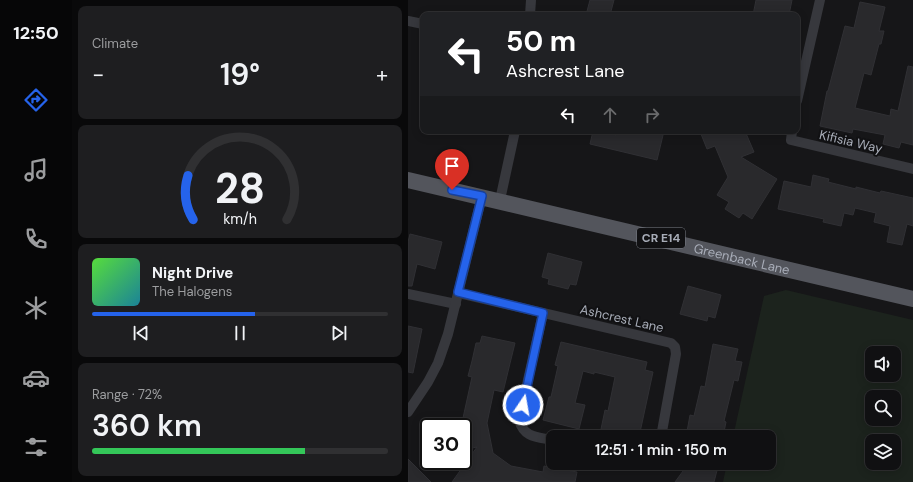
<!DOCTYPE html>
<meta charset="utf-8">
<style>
:root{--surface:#101012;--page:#1e1e20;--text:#f1f3f6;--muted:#9c9d9f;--line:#303032;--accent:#2563eb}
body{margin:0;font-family:"DM Sans",sans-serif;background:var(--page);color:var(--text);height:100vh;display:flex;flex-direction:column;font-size:15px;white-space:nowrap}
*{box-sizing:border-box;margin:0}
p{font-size:13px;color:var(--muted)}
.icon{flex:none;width:22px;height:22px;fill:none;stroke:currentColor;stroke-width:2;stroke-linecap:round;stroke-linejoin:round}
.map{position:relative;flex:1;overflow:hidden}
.details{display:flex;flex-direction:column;gap:6px;padding:6px;background:#09090a;width:336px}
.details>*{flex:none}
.banner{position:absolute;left:12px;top:12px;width:380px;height:122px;border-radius:8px;box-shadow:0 2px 10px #0003,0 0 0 1px var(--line);background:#202124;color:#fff;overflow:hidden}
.tools{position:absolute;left:457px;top:346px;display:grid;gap:8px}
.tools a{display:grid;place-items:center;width:36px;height:36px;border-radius:8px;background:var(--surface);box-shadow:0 2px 10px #0003,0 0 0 1px var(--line);font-size:20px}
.speed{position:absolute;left:12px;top:418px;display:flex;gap:8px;font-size:20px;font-weight:700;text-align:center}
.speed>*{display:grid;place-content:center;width:52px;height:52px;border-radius:50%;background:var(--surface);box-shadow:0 2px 10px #0003,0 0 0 1px var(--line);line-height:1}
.speed .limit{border:2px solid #111;border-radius:6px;background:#fff;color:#111}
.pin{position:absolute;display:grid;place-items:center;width:34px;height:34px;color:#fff;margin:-41px -17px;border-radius:50% 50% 50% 0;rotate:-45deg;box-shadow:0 0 4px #0007}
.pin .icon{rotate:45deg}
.me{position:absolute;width:44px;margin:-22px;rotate:12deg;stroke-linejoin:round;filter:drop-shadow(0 0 3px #0008)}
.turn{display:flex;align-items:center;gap:14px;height:84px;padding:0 20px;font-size:18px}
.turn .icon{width:52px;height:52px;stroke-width:2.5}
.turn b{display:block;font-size:28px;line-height:34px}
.lanes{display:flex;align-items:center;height:38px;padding:0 20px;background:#0003;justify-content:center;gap:20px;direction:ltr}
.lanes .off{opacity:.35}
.big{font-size:30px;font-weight:600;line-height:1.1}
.details .widget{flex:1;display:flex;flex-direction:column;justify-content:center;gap:6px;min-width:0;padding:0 14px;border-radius:8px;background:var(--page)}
.details .dial{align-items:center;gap:0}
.dial svg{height:104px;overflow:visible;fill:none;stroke:var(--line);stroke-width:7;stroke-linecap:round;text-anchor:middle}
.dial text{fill:var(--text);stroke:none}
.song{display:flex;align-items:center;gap:12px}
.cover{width:48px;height:48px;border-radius:6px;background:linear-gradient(135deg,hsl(110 70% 55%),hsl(190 70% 35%))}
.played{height:4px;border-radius:2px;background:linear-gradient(90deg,var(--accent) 55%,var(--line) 55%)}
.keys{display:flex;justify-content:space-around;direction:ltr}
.heat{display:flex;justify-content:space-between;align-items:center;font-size:22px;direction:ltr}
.charge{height:6px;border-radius:3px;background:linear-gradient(90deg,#34c759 72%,var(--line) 0)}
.trip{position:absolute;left:138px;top:430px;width:230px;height:40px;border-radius:8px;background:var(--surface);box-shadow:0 2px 10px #0003,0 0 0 1px var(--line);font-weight:600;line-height:40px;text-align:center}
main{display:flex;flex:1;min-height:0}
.tab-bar{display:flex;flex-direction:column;width:72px;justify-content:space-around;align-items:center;background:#060607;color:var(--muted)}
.tab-bar .icon{width:28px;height:28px}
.tab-bar .on{color:var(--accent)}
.tab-bar b{font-size:18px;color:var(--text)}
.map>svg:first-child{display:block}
.green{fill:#1c231d;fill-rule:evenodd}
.building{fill:#29292c;stroke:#303034}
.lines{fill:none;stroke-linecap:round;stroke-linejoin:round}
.street{stroke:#37383d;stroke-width:10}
.primary{stroke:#53555c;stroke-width:16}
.route-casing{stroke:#184099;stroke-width:10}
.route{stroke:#2563eb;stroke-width:7}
.labels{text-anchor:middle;stroke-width:4;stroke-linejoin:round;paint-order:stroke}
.shield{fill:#111113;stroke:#7b7e86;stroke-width:1}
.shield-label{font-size:12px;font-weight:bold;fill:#a8adb8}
.street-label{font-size:13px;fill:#a8adb8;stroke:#111113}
</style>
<main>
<nav class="tab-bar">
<b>12:50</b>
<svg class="icon on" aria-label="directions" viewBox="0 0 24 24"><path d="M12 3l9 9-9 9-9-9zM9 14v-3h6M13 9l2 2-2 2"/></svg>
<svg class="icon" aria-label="music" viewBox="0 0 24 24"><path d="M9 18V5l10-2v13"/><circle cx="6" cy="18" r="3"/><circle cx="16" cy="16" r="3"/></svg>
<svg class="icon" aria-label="phone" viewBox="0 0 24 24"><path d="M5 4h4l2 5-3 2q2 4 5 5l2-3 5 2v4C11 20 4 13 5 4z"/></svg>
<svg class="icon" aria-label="climate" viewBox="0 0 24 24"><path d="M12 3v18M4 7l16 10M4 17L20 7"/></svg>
<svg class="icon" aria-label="car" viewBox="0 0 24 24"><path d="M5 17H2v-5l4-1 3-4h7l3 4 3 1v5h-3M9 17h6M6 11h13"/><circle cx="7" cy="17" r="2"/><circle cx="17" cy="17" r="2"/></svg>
<svg class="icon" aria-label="filters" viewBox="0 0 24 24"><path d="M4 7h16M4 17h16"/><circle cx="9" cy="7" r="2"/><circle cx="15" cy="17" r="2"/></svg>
</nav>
<section class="details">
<div class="widget"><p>Climate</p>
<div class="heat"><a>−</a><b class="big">19°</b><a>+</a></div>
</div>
<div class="widget dial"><svg viewBox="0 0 100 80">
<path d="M14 69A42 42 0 1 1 86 69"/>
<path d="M14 69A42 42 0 0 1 10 35" stroke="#2563eb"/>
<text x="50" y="56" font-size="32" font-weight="700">28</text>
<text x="50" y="72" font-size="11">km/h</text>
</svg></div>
<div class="widget">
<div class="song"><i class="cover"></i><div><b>Night Drive</b><p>The Halogens</p></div></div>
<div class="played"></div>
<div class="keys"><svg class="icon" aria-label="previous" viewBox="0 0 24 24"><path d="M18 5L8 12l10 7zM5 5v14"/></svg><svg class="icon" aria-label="pause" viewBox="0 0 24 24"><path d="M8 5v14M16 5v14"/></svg><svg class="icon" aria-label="next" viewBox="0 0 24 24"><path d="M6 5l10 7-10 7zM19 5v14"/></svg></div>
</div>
<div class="widget"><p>Range · 72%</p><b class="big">360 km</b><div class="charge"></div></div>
</section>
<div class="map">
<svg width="505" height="482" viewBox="0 0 505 482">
<rect width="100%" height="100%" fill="#161618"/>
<path class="green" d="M378,290L505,320V482H315L319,463H361V437H325L356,296ZM464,353H486V375H464ZM464,397H486V419H464ZM464,441H486V463H464Z"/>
<g class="building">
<path d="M182,0H206L202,15H178Z"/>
<path d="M348,0H384L381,15H345Z"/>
<path d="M452,2L477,7L471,31H476L473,44H471L463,75L456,73L447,108L482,116L483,109L490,111L500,66L505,67V145L493,142L491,148L475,144L477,135L445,129L444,133L412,126L419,91H420L437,26L446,28Z"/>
<path d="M185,131H193L208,135L209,131L227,134L228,131H256L249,160L182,144Z"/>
<path d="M300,131H337L346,152L333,157L369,179L344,219L335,213L331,218L317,209L321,202L309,195L320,177L307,146L299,149L293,134Z"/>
<path d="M405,175L421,179L420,182L448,189V187L472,193L473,191L505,198V226L499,224L494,245L479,242L482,226L466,222L468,213L447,208L445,215L436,213L433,226L415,222L416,219L370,209L376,181L403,187Z"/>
<path d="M2,234L34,242L27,269L9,264L4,286H0V242Z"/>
<path d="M140,253L174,262L168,285L162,284L160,289L140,284L141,279L134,277Z"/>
<path d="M280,286L313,295L307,318L300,316L299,321L272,314Z"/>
<path d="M0,326L14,329L5,373L0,372Z"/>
<path d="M74,336L107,343L95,392L86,390L79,423L85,453L103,466L135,472L136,466L169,472L167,482H44L69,447L55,450V427H53L64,377L60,376L64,361L68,343H72Z"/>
<path d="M153,342L239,362L237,370L245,372L231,437H207L192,434L197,410L200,411L207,377L186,372V374L175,371L167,403L177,405L171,429L135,420L141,397H143L150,366L147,365Z"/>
<path d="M305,344L330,349L327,361L334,362L330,381L326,380L316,421L318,422L315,437H278L282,415L286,416L293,386L297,387Z"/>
<path d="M0,459L23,482H0Z"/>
<path d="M277,463H311L306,482H267L275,471Z"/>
</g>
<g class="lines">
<g class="street">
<path d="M122,15L123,0"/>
<path d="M0,21L15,24"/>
<path d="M389,101L412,0"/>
<path d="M384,131L383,140L505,169"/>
<path d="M92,200L107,131"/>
<path d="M50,293L263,343L267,347L268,354L253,437"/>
<path d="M0,294L48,304"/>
<path d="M135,313L111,420C116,438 129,437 145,440"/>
<path d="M0,412L20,382L30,363L40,334L74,196"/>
</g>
<path class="primary" id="s1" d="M0,180L505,299"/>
</g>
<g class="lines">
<defs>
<path id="route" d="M44,190L74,196L50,292L135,313L115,405"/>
</defs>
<use href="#route" class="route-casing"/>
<use href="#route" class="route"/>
</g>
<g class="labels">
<rect class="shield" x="229" y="228" width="48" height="20" rx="3"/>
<g class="shield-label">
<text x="253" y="242">CR E14</text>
</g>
<g class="street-label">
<text transform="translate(443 141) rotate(13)" y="5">Kifisia Way</text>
<text dy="5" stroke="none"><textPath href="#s1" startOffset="343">Greenback Lane</textPath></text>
<text transform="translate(214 318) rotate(13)" y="5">Ashcrest Lane</text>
</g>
</g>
</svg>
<div class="tools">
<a><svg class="icon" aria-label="sound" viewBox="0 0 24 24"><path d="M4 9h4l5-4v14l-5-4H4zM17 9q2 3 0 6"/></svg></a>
<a><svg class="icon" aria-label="search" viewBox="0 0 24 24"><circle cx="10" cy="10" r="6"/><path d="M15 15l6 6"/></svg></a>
<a><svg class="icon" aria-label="layers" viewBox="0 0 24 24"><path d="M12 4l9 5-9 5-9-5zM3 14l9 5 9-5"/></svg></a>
</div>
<div class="speed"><div class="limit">30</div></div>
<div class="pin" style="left:44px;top:190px;background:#d93025"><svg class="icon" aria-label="arrive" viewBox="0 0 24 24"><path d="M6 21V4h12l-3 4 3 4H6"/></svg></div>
<svg class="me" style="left:115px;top:405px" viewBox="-20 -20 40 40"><circle r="17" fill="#2563eb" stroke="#fff" stroke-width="3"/><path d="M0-11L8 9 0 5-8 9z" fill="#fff"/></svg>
<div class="trip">12:51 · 1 min · 150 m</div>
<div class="banner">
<div class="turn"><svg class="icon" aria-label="left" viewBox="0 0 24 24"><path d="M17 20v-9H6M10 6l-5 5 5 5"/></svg><div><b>50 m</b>Ashcrest Lane</div></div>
<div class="lanes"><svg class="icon" aria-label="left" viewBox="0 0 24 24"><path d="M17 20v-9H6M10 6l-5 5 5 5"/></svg><svg class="icon off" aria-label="ahead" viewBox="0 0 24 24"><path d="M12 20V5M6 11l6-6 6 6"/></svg><svg class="icon off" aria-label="right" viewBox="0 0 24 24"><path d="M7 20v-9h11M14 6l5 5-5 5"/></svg></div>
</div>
</div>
</main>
